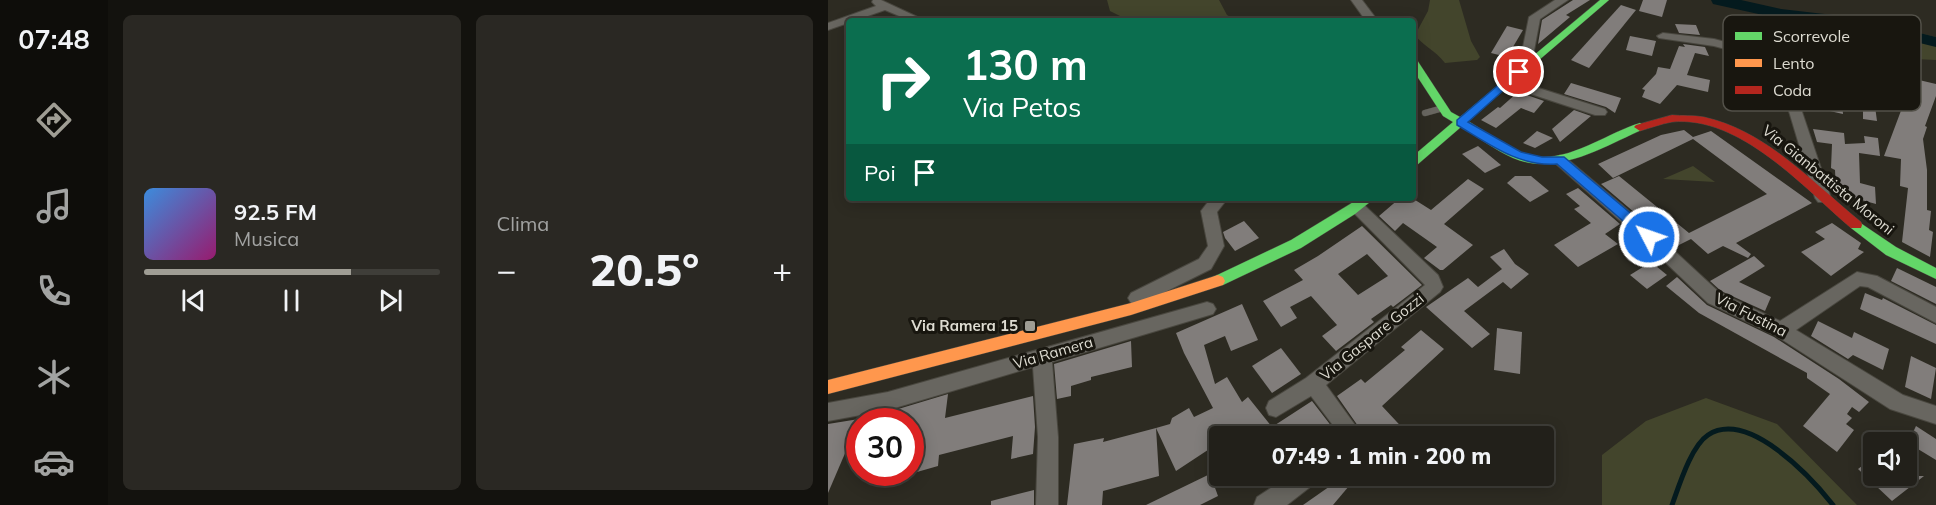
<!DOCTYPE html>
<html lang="it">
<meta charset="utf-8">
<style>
:root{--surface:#22201a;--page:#2a2823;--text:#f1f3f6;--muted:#a2a3a2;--line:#3f3e39;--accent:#9f9d94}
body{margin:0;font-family:Mulish,sans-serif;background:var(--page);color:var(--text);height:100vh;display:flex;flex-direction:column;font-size:22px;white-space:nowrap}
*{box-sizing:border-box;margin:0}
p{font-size:20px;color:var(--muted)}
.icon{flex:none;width:33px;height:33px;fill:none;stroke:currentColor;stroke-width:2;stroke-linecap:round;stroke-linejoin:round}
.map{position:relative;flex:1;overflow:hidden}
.side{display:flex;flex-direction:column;gap:15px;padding:15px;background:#13120e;width:720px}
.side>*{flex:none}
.hud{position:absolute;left:18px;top:18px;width:570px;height:183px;border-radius:6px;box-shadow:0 3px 15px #0003,0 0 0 2px var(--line);background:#0b6e4f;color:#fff;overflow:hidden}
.fabs{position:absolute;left:1035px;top:432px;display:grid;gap:12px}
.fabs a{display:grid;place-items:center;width:54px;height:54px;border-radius:6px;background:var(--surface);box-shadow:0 3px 15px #0003,0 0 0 2px var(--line);font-size:30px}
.speed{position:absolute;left:18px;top:408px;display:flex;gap:12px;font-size:30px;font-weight:700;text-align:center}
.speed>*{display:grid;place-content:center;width:78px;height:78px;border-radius:50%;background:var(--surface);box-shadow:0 3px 15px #0003,0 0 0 2px var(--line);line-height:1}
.speed .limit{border:9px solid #d22;background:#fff;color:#111}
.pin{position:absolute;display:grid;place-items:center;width:51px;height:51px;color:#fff;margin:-26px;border:3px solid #fff;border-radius:50%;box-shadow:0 2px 6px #0007}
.me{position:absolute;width:66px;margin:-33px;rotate:311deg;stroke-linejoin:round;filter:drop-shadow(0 0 4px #0008)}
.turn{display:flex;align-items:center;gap:21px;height:126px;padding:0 18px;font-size:27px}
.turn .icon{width:78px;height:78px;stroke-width:2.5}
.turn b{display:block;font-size:42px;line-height:51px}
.then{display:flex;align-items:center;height:57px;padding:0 18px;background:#0003;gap:12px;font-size:22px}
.big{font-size:45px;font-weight:800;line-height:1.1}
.side .widget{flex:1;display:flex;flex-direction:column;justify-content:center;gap:9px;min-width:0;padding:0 21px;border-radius:9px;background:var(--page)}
.song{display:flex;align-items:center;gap:18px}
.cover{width:72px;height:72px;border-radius:9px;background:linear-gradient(135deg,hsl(210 70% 55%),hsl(320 70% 35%))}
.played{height:6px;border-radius:3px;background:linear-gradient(90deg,var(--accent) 70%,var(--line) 70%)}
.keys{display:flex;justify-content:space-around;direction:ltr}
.heat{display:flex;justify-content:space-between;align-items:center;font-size:33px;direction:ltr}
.side .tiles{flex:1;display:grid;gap:15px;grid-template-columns:repeat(2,1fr)}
.trip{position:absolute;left:381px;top:426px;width:345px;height:60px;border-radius:6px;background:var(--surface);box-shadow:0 3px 15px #0003,0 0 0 2px var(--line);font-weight:800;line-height:60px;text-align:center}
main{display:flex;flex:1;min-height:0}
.dock{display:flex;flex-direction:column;width:108px;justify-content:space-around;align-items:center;background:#0e0d0a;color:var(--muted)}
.dock .icon{width:42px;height:42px}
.dock .current{color:var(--accent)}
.dock b{font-size:27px;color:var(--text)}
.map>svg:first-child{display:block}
.green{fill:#43452c}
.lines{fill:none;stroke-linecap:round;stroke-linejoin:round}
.stream{stroke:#041a1e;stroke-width:5}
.river{fill:#041a1e;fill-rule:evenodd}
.building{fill:#817d7b;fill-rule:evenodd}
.lane-casing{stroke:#49473f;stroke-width:7}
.street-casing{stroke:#49473f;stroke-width:2}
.fast-casing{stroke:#49473f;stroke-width:1}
.slow-casing{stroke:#49473f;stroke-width:1}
.jam-casing{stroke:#49473f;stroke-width:1}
.lane{stroke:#686660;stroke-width:6}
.street{fill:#686660;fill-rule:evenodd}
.fast{fill:#63d668;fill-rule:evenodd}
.slow{fill:#ff974d;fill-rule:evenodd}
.jam{fill:#b3261e;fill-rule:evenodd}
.route{fill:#1a73e8;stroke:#114b97;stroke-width:1.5}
.poi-dot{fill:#9f9d94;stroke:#18160f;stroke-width:2}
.labels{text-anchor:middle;stroke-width:6;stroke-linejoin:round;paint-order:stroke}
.street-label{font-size:15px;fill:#dddbd1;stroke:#18160f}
.poi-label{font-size:15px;font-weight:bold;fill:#dddbd1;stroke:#18160f;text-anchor:end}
.key{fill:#18160f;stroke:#535149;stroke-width:1.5}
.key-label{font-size:16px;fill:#dddbd1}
</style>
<main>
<nav class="dock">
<b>07:48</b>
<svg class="icon current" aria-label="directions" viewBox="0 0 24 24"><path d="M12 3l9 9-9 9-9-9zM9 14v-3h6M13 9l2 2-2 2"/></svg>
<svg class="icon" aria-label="music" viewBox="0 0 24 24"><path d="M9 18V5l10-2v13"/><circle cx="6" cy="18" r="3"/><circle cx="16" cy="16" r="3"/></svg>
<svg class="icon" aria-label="phone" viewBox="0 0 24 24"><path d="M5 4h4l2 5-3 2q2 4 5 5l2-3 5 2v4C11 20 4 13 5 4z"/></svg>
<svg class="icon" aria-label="climate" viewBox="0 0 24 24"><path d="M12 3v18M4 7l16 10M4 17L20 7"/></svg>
<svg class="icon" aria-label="car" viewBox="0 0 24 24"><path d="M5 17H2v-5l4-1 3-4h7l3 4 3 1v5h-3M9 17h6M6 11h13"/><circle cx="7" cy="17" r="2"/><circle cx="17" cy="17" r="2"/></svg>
</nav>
<section class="side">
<div class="tiles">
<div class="widget">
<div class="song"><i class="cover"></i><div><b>92.5 FM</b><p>Musica</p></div></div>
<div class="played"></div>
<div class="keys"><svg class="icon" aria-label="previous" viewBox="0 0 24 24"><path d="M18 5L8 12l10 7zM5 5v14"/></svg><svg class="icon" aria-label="pause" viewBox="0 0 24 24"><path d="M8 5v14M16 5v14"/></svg><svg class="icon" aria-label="next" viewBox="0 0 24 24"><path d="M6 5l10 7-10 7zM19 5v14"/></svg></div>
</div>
<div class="widget"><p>Clima</p>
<div class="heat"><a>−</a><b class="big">20.5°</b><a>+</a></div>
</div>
</div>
</section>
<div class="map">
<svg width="1108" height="505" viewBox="0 0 1108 505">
<rect width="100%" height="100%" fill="#2d2b22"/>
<g class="green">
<path d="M279,0H391L399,15L409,21H296L294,17L282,11Z"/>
<path d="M602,0H631L643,41L652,57L649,60L617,63C608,51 593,44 587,35L600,11Z"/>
<path d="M925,15H959L999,22L1063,26L1108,37V60L1087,59L1029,43L1013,46L972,35L936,37L929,33L919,23Z"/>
<path d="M865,166L887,182L835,179Z"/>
<path d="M878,398L949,424L1029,505H774V455L818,421Z"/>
</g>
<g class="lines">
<path class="stream" d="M844,505C851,486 863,446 880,435C920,409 983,477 1005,505"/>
<path class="river" d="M883,0H913L953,9L1031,18L1108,37V47L1031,28L953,19L885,4Z"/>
</g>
<g class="building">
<path d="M745,0H762L738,15L742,17L710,44L714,20Z"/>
<path d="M815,0H839L834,17L811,11Z"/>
<path d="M793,5L808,10L761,68L743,60Z"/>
<path d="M847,24L868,25L872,35L851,33Z"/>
<path d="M679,26L695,30L679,57L663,53Z"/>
<path d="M802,36L828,41L824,56L798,50Z"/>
<path d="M855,44L877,47L881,56L867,53L859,75L882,80L880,92L849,85L832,104L814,97L817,90L814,89L828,74L830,67L842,69L851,46L857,47Z"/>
<path d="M1032,48L1060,55L1065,103L1046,99L1049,121L1035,119V88L1050,89L1053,83L1049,79L1033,75Z"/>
<path d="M977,76L1004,82L1005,100L1014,102L1015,114L975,105Z"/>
<path d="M1091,80L1108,84V96L1097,126L1099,127L1095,139L1099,170V210L1103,211L1101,230L1105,232L1102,257L1074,242L1080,188L1072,186L1073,159L1056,156L1077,100L1093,106Z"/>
<path d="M743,83L793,98L787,113L778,107L736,94Z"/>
<path d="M690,92L716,101L706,113L693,108L668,128L653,120L670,107L672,108Z"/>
<path d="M746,110L763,116L732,142L724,129Z"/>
<path d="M985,129L1016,133L1017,144L1037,143L1036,136L1050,138L1052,156L1031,153L1032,183L1047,187L1048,204L1008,193L1007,170L1003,168L1004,144L989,142Z"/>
<path d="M856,130L865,137L883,131L984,203L908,243L923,254L920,258L895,246L880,254L863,239L847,247L773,184L791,176L861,233L939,194L865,139L785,178L770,164L833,135Z"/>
<path d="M709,131L725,138L707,148L695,143Z"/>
<path d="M650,146L673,165L657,173L634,154Z"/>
<path d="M687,176H703L721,191L702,202L679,183Z"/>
<path d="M640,179L656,189L616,224L645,245L615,270H612L596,258L609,247L575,223L567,231L551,216L572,198H584L603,210Z"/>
<path d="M750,188L792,224L777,234L790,244L750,267L726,245L763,223L746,209L752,206L738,194Z"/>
<path d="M416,221L431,238L407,251L397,238L395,232Z"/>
<path d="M1004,223L1033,243L1030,249L1036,252L1003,276L973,252L997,239L987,232Z"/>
<path d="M534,226L594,285L565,307L563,305L543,319L546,322L508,351L494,336L509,325L483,296L462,307L469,318L453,327L435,301L475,280L466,270L490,256ZM539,254L560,276L530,295L510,274Z"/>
<path d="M676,249L687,264L701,274L683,289L675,282L636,311L662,334L644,348L598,307L640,278L650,287L674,269L662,257Z"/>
<path d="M926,256L937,266L911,282L943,297L937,311L893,291L882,281Z"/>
<path d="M823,262L839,275L819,289L802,275Z"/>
<path d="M1069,268L1108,287V304L1063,281Z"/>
<path d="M849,277L879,305L946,337L1011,379L1041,402L1031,412L1024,407L1019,414L1024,418L1018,424L1026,430L1009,452L975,426L1002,394L979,378V373L871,313L838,286Z"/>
<path d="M1037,293L1054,300L1055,298L1108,325V344L1032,309Z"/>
<path d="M414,304L430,340L403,351L397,336L376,345L387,384L399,377L414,402L420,397L444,427L484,401L511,436H392V442L348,471L328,428L342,424L344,418L361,408L366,417L385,408L356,353L348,333Z"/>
<path d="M990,321L1024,338L1026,332L1061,349L1055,370L1025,355L1020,359L983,336Z"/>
<path d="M669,328L694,332L692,374L666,370Z"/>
<path d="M593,330L616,349L554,406L582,436H537L509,396L533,379L537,383L577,350L573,347Z"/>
<path d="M303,341L304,367L263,377V380L243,386V396L229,399L226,364Z"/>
<path d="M453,348L473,374L444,393L424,366Z"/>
<path d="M1083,356L1108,368L1103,399L1077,387Z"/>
<path d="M120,394L117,418L205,396L207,427L205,454L183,459L185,436L111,455L110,466L82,474V422H55L57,413Z"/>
<path d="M31,419L21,444L0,493V424Z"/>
<path d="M1088,426L1108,439V460L1080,443Z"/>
<path d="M328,428L331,476L275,491L274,505H239L246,444L276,438L275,442Z"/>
<path d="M1046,457V476H1096L1064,501L1030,469Z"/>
<path d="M44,472H74V476L41,485Z"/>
<path d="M382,474L390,496L372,505H318Z"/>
<path d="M515,477L521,486L505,505H475Z"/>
<path d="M206,490V505H163V501Z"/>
</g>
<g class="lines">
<defs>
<path id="lane" d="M597,113L615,108"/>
<g id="street">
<path d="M45,0H53L98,21H83L57,10L0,30V23L48,6L44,2Z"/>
<path d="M523,0H534L550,21H538Z"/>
<path d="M727,0H740L712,19L705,56L710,62L708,65H700L693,57L701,17Z"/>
<path d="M835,33L886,39L961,59L969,49L973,48H1009L1023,43L1027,44V50L1010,56H976L970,64L1049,81L1051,84L1049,87L1045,88L967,72L966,88L1003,198L1000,202H990L987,198L954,88L957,65L886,46L831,38L829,36Z"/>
<path d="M679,78L777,109L779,112L777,115H767L675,85L673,82Z"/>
<path d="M732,155L737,157L827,233L892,293L952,321L1029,272L1049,276L1108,307V323L1040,287L1032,286L968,330L1075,395L1108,406V424L1062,409L947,335L880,303L815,241L727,163L725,160Z"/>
<path d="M383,198H400L389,212L396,246L383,269L315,303L309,305L303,303L300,298L303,293L371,259L380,246L373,211Z"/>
<path d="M529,201L534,203L610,275L615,287L612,292L498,385L535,436H513L483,396L448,417L441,415L438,408L441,401L478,378L597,285L524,211L521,207L524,203Z"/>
<path d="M379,302L385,304L388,309L385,314L224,362L230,437V505H208L210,437L205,367L60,410L0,421V403L60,392Z"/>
<path d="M461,476H489L486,484L459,505H426L429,497Z"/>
</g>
<g id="fast">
<path d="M772,0H781L640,121C657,131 674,144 693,152C732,170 775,134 812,123L818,127L816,129C776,146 729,177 685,158C667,150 650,137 633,127L589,165L585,166V156L625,122L615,116L585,70V59L589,60L623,112L632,117Z"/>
<path d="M532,198H547L527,214L473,248L395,285H385L383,281L385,277L463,240Z"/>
<path d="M1028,220L1068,247L1108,268V279L1058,255L1023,228L1022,225Z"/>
</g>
<path id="slow" d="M390,275L395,277L397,281L395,285L303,315L0,394V380L303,303Z"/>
<path id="jam" d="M844,115C854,116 866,115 876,117C939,131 985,183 1033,222L1034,225L1033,228H1023C976,188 912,115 844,122C833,124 822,128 812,131L806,127L808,125Z"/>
</defs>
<use href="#lane" class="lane-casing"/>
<use href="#street" class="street-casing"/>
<use href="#fast" class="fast-casing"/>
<use href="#slow" class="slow-casing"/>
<use href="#jam" class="jam-casing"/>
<use href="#lane" class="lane"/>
<use href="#street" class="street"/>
<use href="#fast" class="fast"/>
<use href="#slow" class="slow"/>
<use href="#jam" class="jam"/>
</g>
<path class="route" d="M688,70L696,72L640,122L693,152L714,157H736L826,233L828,237L826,240H817L729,164C691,167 661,144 629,125V120Z"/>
<rect class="poi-dot" x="196" y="320" width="12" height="12" rx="3"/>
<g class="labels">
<g class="street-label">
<text transform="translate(1000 180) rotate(39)" y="5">Via Gianbattista Moroni</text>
<text transform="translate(923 315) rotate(27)" y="5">Via Fustina</text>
<text transform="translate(544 337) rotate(-39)" y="5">Via Gaspare Gozzi</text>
<text transform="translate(225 353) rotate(-16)" y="5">Via Ramera</text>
</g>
<g class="poi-label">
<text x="190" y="331">Via Ramera 15</text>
</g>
</g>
<rect x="895" y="15" width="198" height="96" rx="9" class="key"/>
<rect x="907" y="32" width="27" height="8" fill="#63d668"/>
<rect x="907" y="59" width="27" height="8" fill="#ff974d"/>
<rect x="907" y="86" width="27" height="8" fill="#b3261e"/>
<g class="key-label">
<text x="945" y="42">Scorrevole</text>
<text x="945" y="69">Lento</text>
<text x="945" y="96">Coda</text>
</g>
</svg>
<div class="fabs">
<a><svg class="icon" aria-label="sound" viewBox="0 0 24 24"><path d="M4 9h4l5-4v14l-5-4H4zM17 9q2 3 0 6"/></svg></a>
</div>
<div class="speed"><div class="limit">30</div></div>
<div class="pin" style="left:691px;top:72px;background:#d93025"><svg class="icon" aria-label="arrive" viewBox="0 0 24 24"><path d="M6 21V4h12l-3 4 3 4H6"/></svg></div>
<svg class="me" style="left:821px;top:237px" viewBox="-20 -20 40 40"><circle r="17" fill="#1a73e8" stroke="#fff" stroke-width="3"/><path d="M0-11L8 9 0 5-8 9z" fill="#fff"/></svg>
<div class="trip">07:49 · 1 min · 200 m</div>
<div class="hud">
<div class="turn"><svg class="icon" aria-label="right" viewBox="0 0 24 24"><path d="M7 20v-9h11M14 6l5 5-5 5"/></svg><div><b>130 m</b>Via Petos</div></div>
<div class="then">Poi<svg class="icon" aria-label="arrive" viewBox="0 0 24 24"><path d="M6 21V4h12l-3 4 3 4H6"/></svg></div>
</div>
</div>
</main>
